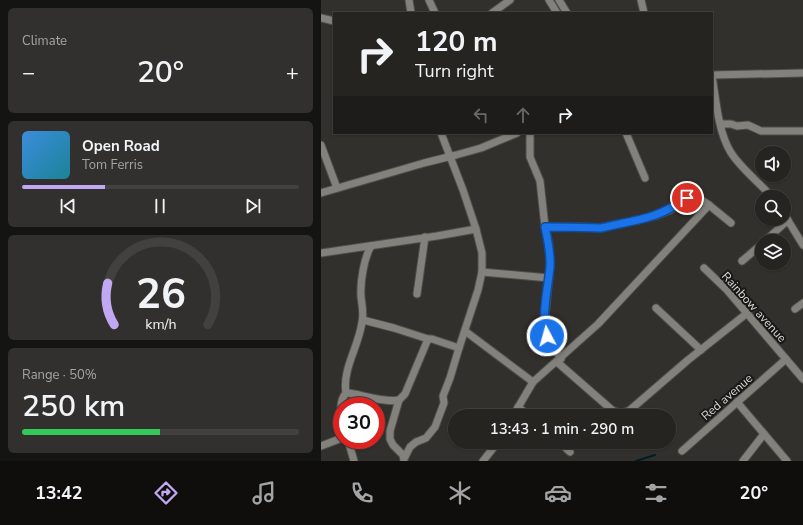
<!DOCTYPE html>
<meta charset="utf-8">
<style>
:root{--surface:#252421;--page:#31302e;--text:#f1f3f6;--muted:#a3a4a5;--line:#42413f;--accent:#c1a8f3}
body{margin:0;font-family:"Nunito Sans",sans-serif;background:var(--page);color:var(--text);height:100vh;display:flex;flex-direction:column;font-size:15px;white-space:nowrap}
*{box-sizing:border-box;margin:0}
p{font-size:13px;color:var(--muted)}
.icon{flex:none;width:22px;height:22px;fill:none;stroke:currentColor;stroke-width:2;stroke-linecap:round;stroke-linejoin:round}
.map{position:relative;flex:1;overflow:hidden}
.details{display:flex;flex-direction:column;gap:8px;padding:8px;background:#141412;width:321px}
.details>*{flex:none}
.top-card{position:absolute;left:12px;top:12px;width:380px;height:122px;border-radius:0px;box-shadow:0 1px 3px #0004,0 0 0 1px var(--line);background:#252421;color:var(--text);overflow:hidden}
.buttons{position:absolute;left:434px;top:146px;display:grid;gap:8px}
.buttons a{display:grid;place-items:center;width:36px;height:36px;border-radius:50%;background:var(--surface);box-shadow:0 1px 3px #0004,0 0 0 1px var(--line);font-size:20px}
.speed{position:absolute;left:12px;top:397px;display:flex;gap:8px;font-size:20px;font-weight:700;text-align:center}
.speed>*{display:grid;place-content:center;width:52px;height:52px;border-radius:50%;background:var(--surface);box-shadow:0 1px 3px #0004,0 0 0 1px var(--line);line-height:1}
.speed .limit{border:6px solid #d22;background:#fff;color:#111}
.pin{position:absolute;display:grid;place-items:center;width:34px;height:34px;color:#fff;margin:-17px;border:2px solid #fff;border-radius:50%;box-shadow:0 1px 4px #0007}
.me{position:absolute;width:44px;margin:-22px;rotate:354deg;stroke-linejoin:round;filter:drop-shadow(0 0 3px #0008)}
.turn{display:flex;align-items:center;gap:14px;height:84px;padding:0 16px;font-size:18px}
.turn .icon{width:52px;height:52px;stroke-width:2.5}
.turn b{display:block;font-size:28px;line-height:34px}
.lanes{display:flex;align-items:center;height:38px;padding:0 16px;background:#0003;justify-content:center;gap:20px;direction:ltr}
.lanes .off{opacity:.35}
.big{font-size:30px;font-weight:600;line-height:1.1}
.details .card{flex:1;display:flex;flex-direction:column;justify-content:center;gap:6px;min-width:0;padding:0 14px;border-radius:6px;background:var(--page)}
.details .dial{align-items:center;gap:0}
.dial svg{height:104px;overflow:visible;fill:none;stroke:var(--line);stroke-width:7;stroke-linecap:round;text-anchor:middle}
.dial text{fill:var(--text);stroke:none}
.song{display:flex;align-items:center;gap:12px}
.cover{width:48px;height:48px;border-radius:6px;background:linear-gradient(135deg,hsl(210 70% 55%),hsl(190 70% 35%))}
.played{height:4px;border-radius:2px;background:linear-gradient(90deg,var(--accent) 30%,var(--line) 30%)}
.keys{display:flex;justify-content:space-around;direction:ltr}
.heat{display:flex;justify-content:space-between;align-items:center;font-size:22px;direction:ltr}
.charge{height:6px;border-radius:3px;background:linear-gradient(90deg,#34c759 50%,var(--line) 0)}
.trip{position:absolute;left:127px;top:409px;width:228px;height:40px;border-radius:20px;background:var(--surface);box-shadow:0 1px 3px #0004,0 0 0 1px var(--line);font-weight:600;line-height:40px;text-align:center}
.tab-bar{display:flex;height:64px;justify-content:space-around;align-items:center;background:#0f0e0d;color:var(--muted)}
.tab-bar .icon{width:28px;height:28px}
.tab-bar .active{color:var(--accent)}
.tab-bar b{font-size:18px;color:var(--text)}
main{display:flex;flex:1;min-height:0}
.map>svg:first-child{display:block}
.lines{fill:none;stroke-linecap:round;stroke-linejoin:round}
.stream{stroke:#001c29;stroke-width:2}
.minor-casing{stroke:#4f4e4a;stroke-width:9}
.minor{stroke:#82817c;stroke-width:7}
.route-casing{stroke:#114b97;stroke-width:10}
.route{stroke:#1a73e8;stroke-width:7}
.labels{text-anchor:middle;stroke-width:4;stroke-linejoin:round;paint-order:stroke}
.street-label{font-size:12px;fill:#d9d8d6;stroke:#181816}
</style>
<main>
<section class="details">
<div class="card"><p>Climate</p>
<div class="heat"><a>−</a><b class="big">20°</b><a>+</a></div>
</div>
<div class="card">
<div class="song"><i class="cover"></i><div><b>Open Road</b><p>Tom Ferris</p></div></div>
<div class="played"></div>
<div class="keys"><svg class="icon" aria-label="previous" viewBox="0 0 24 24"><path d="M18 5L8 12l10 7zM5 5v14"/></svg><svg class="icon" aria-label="pause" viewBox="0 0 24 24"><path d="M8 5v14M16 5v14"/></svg><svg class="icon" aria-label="next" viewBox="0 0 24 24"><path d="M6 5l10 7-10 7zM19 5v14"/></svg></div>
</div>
<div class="card dial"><svg viewBox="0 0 100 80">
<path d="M14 69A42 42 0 1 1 86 69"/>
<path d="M14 69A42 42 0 0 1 9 37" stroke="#c1a8f3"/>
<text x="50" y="56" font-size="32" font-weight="700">26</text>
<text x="50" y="72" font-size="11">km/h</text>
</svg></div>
<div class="card"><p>Range · 50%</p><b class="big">250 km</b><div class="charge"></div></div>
</section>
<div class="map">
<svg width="482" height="461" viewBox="0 0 482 461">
<rect width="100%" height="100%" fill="#31302c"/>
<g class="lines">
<path class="stream" d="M315,461L334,455"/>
<defs>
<g id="minor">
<path d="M88,0L90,13"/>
<path d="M108,0L114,13"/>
<path d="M228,0L236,13"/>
<path d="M238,0L246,13"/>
<path d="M320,0L323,13"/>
<path d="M171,13L189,0"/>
<path d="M0,18L13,21"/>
<path d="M391,75L482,73"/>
<path d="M391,76C395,99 397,131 409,151C418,167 439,183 451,197"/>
<path d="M400,124H410L416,126L427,125L440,131H482"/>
<path d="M209,133V157L219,181L224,227L228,245L229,265L224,318V330L226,336L240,359"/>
<path d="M305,133L324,178"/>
<path d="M0,145L16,188"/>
<path d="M0,193L103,163L135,155L160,148L196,133"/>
<path d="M463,214L482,245"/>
<path d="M224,227H266L278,228L322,219L334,216L349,210L367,198L372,196L376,197L388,205L410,223"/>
<path d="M444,241L467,220"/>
<path d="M0,253L116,236L155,229"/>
<path d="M421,261L441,244"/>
<path d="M383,268L406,290L482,379"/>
<path d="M161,272L228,278"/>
<path d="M96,294L104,237"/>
<path d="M335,308L380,350"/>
<path d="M474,309L482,303"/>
<path d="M42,320L73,328L107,339"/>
<path d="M144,331L212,382"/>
<path d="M236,362L291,410C298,414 302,414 309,410L367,360L425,314"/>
<path d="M25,393H28C41,395 66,403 78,400"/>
<path d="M416,402L466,461"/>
<path d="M197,407L208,416"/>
<path d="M21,414C19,406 20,399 25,393C21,369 38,346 41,322C43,314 41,305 40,297C39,282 43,258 50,246"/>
<path d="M192,416L212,382L277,324L388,205"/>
<path d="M27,440L33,461"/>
<path d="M238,442L249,452"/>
<path d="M0,446L21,438"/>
<path d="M361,451L465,359"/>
<path d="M84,457L89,447L95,442L105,438L114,427L123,403L122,396L129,378L138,348L157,290L161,272V253L155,229L142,190L120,133"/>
<path d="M83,461L82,455L72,445L69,439V431L78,400L84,394L107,339H111L138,348"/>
<path d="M162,461L177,442"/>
<path d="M422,461L443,434"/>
</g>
</defs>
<use href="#minor" class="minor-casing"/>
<use href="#minor" class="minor"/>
</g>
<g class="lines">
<defs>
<path id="route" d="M226,336C220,314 227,289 229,267C230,254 227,241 224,227C242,227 259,227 277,228C284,228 291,225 298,224C328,218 341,215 366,198"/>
</defs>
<use href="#route" class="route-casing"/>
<use href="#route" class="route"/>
</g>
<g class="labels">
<g class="street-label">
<text transform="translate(433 307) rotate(48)" y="4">Rainbow avenue</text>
<text transform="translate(406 397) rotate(-41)" y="4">Red avenue</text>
</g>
</g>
</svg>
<div class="buttons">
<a><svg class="icon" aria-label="sound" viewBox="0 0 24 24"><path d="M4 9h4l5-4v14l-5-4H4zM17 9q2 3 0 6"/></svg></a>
<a><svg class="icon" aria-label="search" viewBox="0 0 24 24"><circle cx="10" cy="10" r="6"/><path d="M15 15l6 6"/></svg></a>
<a><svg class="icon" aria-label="layers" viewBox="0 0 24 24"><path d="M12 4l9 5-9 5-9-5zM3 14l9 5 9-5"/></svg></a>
</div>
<div class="speed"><div class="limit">30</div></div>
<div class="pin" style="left:366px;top:198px;background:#d93025"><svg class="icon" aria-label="arrive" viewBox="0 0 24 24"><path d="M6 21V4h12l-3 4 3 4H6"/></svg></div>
<svg class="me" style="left:226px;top:336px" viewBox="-20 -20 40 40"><circle r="17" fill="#1a73e8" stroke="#fff" stroke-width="3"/><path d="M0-11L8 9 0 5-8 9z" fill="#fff"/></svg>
<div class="trip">13:43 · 1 min · 290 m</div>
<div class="top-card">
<div class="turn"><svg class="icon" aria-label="right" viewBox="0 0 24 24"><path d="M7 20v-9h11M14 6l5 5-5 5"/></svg><div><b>120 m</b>Turn right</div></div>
<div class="lanes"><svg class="icon off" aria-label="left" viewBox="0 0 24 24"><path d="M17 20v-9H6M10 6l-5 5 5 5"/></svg><svg class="icon off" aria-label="ahead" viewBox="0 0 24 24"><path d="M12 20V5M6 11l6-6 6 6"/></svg><svg class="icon" aria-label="right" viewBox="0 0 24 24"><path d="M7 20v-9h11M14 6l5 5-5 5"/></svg></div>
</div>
</div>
</main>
<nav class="tab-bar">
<b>13:42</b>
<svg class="icon active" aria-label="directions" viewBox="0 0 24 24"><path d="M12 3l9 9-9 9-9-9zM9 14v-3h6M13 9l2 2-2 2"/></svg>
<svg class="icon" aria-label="music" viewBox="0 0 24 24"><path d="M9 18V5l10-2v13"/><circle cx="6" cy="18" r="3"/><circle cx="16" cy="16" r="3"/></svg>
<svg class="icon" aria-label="phone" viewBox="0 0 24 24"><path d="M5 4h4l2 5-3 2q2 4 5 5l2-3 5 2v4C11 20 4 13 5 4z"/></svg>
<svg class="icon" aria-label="climate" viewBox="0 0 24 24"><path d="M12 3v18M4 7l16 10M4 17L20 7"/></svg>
<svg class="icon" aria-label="car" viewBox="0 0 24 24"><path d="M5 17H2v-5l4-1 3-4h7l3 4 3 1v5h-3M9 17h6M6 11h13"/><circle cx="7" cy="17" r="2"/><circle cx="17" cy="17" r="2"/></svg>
<svg class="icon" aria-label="filters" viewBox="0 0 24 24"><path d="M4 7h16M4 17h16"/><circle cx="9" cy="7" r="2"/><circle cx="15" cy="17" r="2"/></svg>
<b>20°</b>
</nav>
